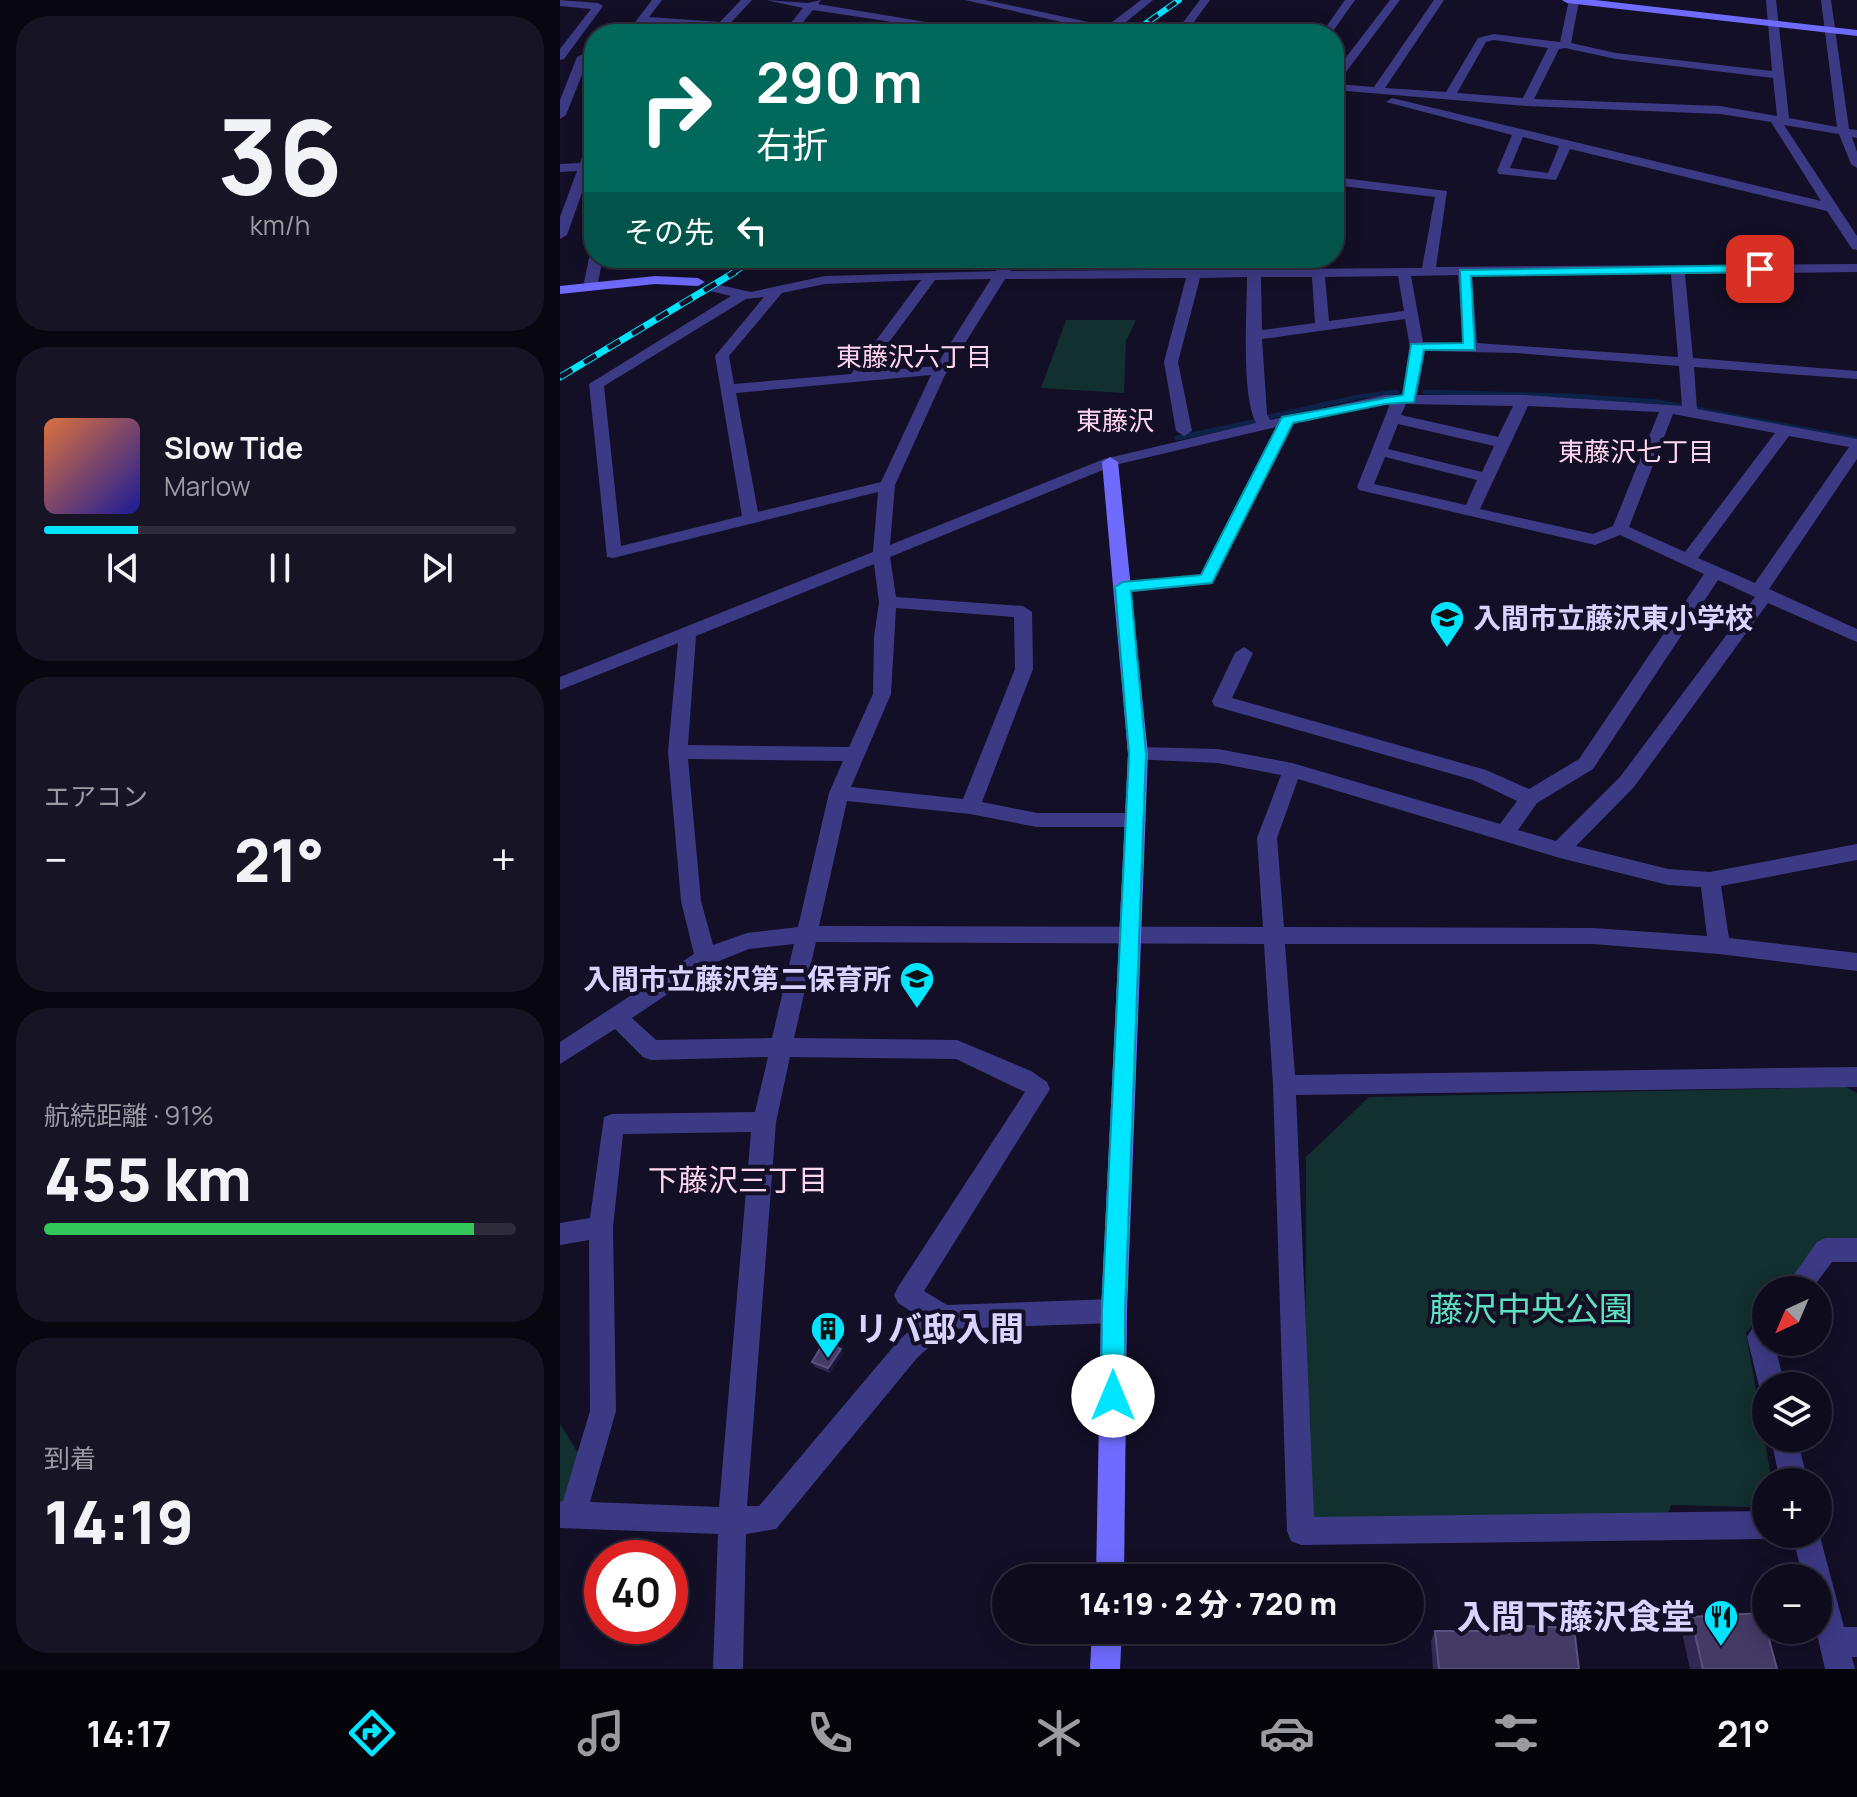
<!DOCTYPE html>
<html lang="ja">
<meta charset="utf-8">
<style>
:root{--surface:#0e0b1c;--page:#171425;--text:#f1f3f6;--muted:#9b9ba3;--line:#2e2b3b;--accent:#00e5ff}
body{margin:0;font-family:Manrope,"Noto Sans JP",sans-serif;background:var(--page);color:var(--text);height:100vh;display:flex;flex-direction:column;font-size:30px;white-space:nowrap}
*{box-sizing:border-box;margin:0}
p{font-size:26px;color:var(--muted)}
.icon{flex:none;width:44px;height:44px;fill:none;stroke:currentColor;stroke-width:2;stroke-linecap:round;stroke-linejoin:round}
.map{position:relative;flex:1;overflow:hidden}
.panel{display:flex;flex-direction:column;gap:16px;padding:16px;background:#08060f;width:560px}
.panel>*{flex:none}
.top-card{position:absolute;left:24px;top:24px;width:760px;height:244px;border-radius:32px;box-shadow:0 4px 20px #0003,0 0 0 2px var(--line);background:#00695c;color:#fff;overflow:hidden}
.needle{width:52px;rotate:224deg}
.fabs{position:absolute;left:1192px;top:1276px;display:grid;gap:16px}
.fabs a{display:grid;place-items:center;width:80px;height:80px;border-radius:50%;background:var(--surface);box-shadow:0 4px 20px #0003,0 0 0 2px var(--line);font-size:40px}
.speed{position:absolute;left:24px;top:1540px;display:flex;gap:16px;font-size:40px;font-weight:700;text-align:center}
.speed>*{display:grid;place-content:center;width:104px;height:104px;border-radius:50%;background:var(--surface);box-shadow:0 4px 20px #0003,0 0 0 2px var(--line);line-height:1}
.speed .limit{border:12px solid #d22;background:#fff;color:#111}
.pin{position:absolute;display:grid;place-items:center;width:68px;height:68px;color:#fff;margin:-34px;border-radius:16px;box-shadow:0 4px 12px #0006}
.me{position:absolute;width:88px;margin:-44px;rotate:0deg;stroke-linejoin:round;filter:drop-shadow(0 0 6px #0008)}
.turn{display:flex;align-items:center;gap:28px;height:168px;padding:0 40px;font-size:36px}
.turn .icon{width:104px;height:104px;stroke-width:2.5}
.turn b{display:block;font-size:56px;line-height:68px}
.then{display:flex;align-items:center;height:76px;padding:0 40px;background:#0003;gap:16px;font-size:30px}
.big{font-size:60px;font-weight:800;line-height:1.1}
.panel .tile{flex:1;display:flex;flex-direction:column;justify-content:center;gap:12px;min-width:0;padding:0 28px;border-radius:32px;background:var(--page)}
.panel .dial{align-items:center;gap:0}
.dial b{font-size:104px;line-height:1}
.song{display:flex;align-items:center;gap:24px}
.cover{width:96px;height:96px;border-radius:12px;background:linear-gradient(135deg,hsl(20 70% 55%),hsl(240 70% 35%))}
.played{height:8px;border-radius:4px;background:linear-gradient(90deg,var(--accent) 20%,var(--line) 20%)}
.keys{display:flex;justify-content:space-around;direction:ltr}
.heat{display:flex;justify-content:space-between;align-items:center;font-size:44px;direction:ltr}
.charge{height:12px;border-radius:6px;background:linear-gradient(90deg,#34c759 91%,var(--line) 0)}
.trip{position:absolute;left:432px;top:1564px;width:432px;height:80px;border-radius:40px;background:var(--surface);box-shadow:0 4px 20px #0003,0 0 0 2px var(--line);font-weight:800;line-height:80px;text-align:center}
.menu{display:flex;height:128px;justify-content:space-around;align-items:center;background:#06040b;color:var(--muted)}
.menu .icon{width:56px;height:56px}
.menu .active{color:var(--accent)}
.menu b{font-size:36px;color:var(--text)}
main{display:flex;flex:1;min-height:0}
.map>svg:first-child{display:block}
.green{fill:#12302f}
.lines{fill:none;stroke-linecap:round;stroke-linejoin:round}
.stream{stroke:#0c2248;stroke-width:5}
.street{fill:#3d3a85;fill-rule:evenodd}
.secondary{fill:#6f6bff;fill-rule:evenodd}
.rail-far1-casing{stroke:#00e5ff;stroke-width:6}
.rail-casing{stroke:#00e5ff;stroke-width:7}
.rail-far1{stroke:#130f26;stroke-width:4;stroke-dasharray:11;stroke-linecap:butt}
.rail{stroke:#130f26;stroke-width:5;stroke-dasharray:14;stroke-linecap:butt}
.wall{fill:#312854}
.shaded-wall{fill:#1d163a}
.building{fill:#433a66;stroke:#5a527e;stroke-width:2}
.route{fill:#00e5ff;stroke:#0095a6;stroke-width:2}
.labels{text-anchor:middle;stroke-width:8;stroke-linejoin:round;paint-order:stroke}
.far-neighbourhood-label{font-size:26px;fill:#ffd6f0;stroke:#130f26}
.far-quarter-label{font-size:26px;fill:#ffd6f0;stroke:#130f26}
.poi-label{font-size:28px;font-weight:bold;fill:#d9d4ff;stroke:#130f26;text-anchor:start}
.neighbourhood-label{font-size:30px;fill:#ffd6f0;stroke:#130f26}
.near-park-label{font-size:34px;fill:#5fe0c0;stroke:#130f26}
.near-poi-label{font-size:34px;font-weight:bold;fill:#d9d4ff;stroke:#130f26;text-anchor:start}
</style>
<main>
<section class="panel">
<div class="tile dial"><b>36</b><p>km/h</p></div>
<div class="tile">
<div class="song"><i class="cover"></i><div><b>Slow Tide</b><p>Marlow</p></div></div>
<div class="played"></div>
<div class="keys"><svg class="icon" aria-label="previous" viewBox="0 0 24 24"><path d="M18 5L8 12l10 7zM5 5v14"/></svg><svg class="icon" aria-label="pause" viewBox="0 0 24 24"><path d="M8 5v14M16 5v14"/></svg><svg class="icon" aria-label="next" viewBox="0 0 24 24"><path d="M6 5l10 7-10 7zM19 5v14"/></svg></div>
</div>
<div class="tile"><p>エアコン</p>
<div class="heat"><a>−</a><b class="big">21°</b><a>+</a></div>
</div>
<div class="tile"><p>航続距離 · 91%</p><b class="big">455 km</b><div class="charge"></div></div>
<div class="tile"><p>到着</p><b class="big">14:19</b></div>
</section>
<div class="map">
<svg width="1297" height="1669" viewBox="0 0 1297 1669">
<rect width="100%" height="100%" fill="#130f26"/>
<g class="green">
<path d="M506,320H576L566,341L564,393L481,388Z"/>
<path d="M1286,1087L1297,1093V1241H1264L1222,1290H1206V1310L1186,1333L1212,1482H1206V1494L1195,1507L1111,1505L1104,1524L750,1519L745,1489L746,1157L809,1097Z"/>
<path d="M0,1424L21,1458L0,1514Z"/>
</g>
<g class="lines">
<g class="stream">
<path d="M865,392L1011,396L1098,402L1297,439"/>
<path d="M709,417L798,397L837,392"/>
<path d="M617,438L693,422"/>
</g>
<g class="street">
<path d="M0,0L38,3L43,6L4,59L0,60V49L31,9L0,6Z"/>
<path d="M92,0H102L89,17L160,22L181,0H192L160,34H149L154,28L85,23L77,34H66Z"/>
<path d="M206,0L248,3L261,0L258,4L438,34H412L253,10L233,34H222L243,8Z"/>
<path d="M405,0H425L547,26L581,0H593L554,32L539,34L541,31Z"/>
<path d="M640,0H650L625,34H614Z"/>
<path d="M785,0H795L771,34H761Z"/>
<path d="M830,0H840L777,84L814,87L874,0H884L825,88L886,92L918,38L934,34L1000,42L1009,0L1019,1L1011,43L1056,53L1212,71L1206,0H1216L1229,118L1277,127L1261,0H1271L1289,129L1297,130V138L1292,137L1297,152V168L1291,164L1279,134L1224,125L1297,236V250L1292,249L1267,211L1010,149L996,180L939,174L937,171L952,135L826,102L832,98L1261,201L1211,122L1160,114L967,106L774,90V73ZM934,40L988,48L963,98L897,93L926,42ZM1005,48L1056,59L1213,78L1217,116L1160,106L974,99L999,49ZM963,137L999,146L988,173L950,168Z"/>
<path d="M23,54L29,57L6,115L0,119V100L17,57Z"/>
<path d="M34,138V170H30L7,235L0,239V217L17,171L0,172V164L20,163L28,142Z"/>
<path d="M774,177L887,191L876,267L1297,264V272L1125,274L1133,358L1297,371V379L1134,367L1137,409L1297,439V459L1209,589L1297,629V642L1208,603L1074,787L1016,846L1108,869L1150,872L1297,844V860L1161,886L1169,938L1297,953V971L1159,954L1033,944H725L735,1075L1297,1067V1087L736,1095L754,1517L1206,1511V1534L1216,1535L1206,1539L741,1545L731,1541L727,1531L713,1085L704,944L256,942L234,1038L397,1040L471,1071L487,1082L490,1089L364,1291L387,1305L554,1299L563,1302L567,1311L563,1320L554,1323L389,1329L357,1358L216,1529L186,1534L183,1669H153L158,1534L0,1528V1502L3,1501L30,1411L29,1240L0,1245V1223L30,1218L44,1117L52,1114L195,1112L208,1057L91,1060L83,1057L55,1029L0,1064V1042L134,954L121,901L108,752L118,643L0,690V677L313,552L318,492L53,558L47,557L29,384L171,296L150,291V285L155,284L191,292L265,276L436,271L444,258H458L450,271L862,268L875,197L774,185ZM1111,274L1118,357L917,343L912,275ZM898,275L903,343L863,342L851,276ZM838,276L844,311L769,321L765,277ZM687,277C687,312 681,394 696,423L544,459L330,545L335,485L384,377L445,279L626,278L604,362L616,431L624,436L632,431L618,362L640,278ZM701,277H752L755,323L702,330ZM431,279L376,366L307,372L375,280ZM361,280L291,374L174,384L169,356L222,293L265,284ZM204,297L155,356L182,516L61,546L44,386L186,299ZM845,319L851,353L842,395H825L710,420L707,414L702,339ZM865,351L956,353L1119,366L1122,406L963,395H857ZM371,375L321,482L198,512L176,393ZM830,404L797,487L799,490L1035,545L1060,535L1144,574L1019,759L969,789L926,770L672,698L693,653L684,647L675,653L652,701L654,706L913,780L957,801L940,824L732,763L658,749L578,747L571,749L568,754L571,759L658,763L721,775L697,838L703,927L259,926L287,801L410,814L477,827H576L583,825L586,820L583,815L576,813H477L422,802L473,669L472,612L463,606L336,597L330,557L555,465L716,427L640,575L563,581L554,587L563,593L652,584L733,423ZM846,404H849L953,406L938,437L841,415ZM968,406L1099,412L1053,526L1033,534L920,509ZM1113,414L1215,433L1125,552L1069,527ZM838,424L934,446L922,472L828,449ZM1229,436L1289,447L1195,583L1138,558ZM825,457L917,480L906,505L814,484ZM314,564L319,602L314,637L313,694L289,747L128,745L136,636ZM1158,580L1195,597L1060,777L996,841L958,830L977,803L1033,769ZM336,608L454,617L455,669L403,799L291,787L331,694ZM128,759L283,761L269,793L238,927L187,933L153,945L141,901ZM738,779L1000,858L1108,885L1141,887L1147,936L1033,928L724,927L717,838ZM234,944L212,1038L96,1040L72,1018L154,963L189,949ZM230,1057L396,1059L465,1092L338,1287L334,1295L338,1303L363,1319L339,1340L199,1506H187L216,1122ZM191,1132L159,1507L30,1502L56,1411L53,1227L63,1134Z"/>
<path d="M34,254V258H43L37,287L30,291L23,287L29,258Z"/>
<path d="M1266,1238H1297V1262H1272L1251,1290H1223L1257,1242Z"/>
<path d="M1206,1318V1342H1214L1225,1386H1206V1397L1199,1386L1187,1337L1197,1321Z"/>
<path d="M1211,1438H1237L1248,1482H1220Z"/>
<path d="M1258,1529L1284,1627H1297V1657H1292L1295,1669H1265L1256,1630L1258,1578H1243L1232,1534H1258Z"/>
</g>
<g class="secondary">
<path d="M1002,0H1035L1297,30V36L1007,3Z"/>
<path d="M95,276L138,278L145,282L138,286L95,284L0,294V286Z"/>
<path d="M550,457L558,462L588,754L567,1311L564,1578H536L541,1311L568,754L542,462Z"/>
<path d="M532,1630H562L560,1669H530Z"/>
</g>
<defs>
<g id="rail-far1">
<path d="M571,34L619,0"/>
<path d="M171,274L197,258"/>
</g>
<path id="rail" d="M0,377L175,272"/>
</defs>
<use href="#rail-far1" class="rail-far1-casing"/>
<use href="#rail" class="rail-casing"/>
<use href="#rail-far1" class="rail-far1"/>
<use href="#rail" class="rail"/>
</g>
<g class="wall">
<path d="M281,1349L283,1354L270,1373L255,1367L252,1362Z"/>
<path d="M1131,1617L1217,1669H1130L1121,1628Z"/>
<path d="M963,1626L1019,1669H873L871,1641L875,1631H960Z"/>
</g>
<path class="shaded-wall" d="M281,1349L283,1354L270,1373L268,1368Z"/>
<g class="building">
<path d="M264,1342L281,1349L268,1368L252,1362Z"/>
<path d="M1202,1613L1217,1669H1143L1131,1617Z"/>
<path d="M963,1626L1014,1628L1019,1669H879L875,1631H963Z"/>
</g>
<path class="route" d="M1200,265L1205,266V272L911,276L915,350H864L854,402L825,404L733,423L652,583L571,591L586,754L565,1311V1396L562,1404L553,1408L545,1404L541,1396L542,1311L569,754L555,587L563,582L641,575L722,417L843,395L851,344L903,343L900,270Z"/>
<defs>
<symbol id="school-pin" viewBox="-11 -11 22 30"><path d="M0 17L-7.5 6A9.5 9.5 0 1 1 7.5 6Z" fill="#00e5ff" stroke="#130f26"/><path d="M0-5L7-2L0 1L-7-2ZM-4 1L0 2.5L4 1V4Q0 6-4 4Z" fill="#111"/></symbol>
<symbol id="building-pin" viewBox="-11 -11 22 30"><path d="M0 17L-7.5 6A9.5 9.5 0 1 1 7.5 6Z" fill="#00e5ff" stroke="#130f26"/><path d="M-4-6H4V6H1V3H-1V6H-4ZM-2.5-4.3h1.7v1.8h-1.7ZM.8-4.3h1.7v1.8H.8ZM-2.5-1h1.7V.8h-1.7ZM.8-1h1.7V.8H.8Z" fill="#111"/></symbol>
<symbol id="restaurant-pin" viewBox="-11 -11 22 30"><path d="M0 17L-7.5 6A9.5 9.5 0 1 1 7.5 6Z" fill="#00e5ff" stroke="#130f26"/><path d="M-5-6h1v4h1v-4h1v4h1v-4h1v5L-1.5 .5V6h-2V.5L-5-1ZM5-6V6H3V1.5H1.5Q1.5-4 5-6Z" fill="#111"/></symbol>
</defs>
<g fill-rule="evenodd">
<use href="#school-pin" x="867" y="598" width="40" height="54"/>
<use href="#school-pin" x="337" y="959" width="40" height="54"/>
<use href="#building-pin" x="248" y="1309" width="40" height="54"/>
<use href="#restaurant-pin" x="1141" y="1597" width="40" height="54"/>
</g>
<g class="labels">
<g class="far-neighbourhood-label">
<text x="354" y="366">東藤沢六丁目</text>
<text x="1076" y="461">東藤沢七丁目</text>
</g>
<g class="far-quarter-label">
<text x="555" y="430">東藤沢</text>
</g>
<g class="poi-label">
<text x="913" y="628">入間市立藤沢東小学校</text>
<text x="331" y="989" text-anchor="end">入間市立藤沢第二保育所</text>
</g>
<g class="neighbourhood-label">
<text x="178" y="1191">下藤沢三丁目</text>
</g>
<g class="near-park-label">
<text x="971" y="1321">藤沢中央公園</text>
</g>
<g class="near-poi-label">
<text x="294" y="1341">リバ邸入間</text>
<text x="1135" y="1629" text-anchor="end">入間下藤沢食堂</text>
</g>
</g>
</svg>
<div class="fabs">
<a><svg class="needle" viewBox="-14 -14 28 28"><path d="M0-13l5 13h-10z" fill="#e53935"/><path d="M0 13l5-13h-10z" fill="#9b9ba3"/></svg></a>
<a><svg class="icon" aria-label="layers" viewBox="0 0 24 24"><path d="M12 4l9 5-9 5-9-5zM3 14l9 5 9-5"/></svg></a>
<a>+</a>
<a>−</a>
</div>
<div class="speed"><div class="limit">40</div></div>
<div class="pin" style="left:1200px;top:269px;background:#d93025"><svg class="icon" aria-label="arrive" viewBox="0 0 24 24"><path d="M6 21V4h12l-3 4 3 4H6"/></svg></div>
<svg class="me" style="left:553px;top:1396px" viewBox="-20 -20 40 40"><circle r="19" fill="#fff"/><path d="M0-13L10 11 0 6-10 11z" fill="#00e5ff"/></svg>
<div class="trip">14:19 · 2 分 · 720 m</div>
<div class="top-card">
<div class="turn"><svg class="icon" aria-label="right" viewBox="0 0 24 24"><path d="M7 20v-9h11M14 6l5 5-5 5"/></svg><div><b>290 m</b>右折</div></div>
<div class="then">その先<svg class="icon" aria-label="left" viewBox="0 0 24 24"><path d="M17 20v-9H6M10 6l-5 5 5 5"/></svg></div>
</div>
</div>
</main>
<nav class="menu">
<b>14:17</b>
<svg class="icon active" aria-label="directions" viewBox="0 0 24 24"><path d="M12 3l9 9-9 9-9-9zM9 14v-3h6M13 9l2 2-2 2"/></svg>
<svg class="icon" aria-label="music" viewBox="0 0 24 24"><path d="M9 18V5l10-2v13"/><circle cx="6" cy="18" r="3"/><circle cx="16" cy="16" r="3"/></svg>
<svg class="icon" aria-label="phone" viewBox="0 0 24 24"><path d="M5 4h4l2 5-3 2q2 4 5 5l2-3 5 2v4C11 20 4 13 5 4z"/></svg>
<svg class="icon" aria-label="climate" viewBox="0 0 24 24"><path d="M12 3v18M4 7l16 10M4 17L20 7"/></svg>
<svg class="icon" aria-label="car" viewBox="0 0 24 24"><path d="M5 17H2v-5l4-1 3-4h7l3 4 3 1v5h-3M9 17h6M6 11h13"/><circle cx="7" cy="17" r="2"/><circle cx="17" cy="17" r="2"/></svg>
<svg class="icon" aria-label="filters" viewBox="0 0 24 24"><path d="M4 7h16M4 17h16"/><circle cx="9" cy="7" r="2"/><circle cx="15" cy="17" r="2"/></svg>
<b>21°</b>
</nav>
